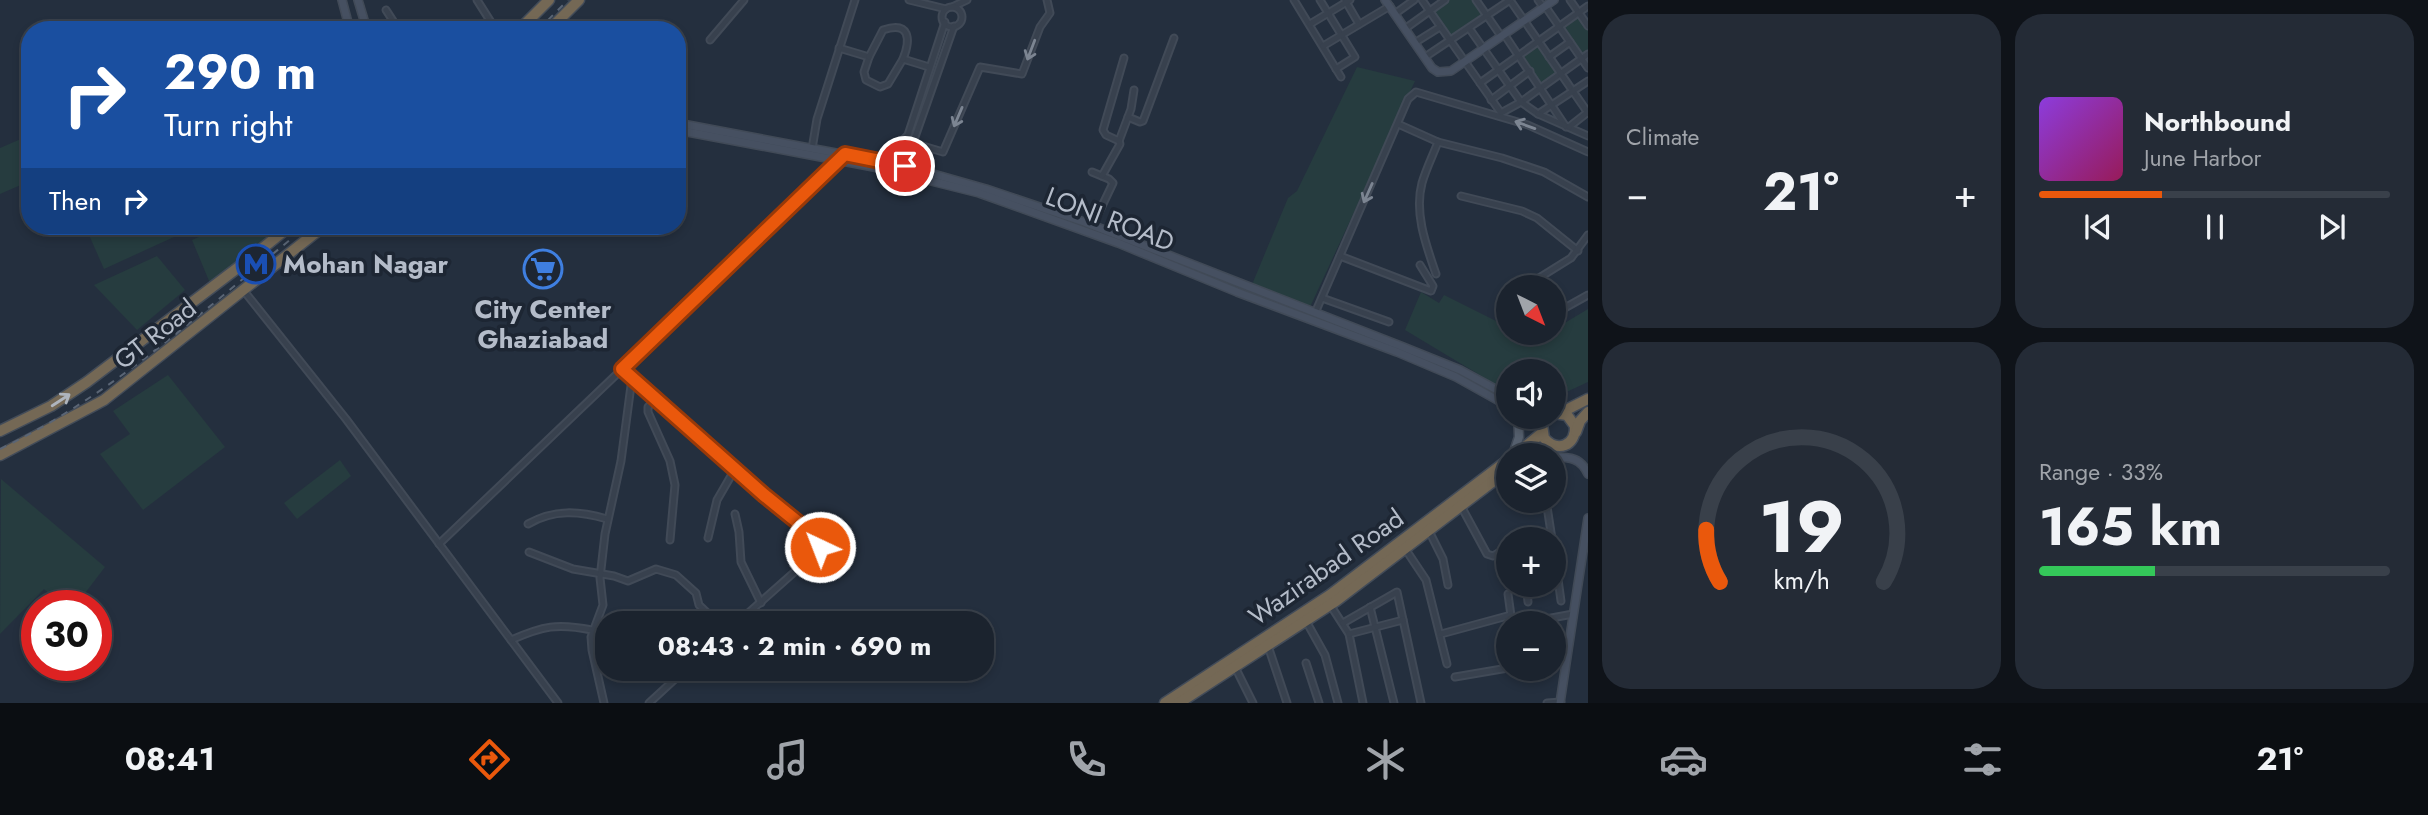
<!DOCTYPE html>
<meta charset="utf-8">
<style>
:root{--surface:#1b232e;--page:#242b36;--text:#f1f3f6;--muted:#a0a4aa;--line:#39404a;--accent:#ea580c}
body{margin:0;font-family:Jost,sans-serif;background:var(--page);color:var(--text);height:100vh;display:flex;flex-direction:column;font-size:26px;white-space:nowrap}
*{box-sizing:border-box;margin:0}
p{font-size:23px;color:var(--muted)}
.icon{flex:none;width:38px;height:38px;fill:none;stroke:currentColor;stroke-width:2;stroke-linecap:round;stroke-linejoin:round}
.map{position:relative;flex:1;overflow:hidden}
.details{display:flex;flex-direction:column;gap:14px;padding:14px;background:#0f1319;width:840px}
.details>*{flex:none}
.hud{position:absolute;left:21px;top:21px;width:665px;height:214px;border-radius:28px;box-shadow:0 4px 10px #0003,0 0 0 2px var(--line);background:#1a4fa0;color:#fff;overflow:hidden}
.needle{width:46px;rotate:138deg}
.tools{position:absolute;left:1496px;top:275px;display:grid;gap:14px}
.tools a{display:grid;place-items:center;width:70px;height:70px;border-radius:50%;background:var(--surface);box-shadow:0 4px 10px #0003,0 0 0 2px var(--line);font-size:35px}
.speed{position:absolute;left:21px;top:590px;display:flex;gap:14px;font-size:35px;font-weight:700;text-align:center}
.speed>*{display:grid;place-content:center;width:91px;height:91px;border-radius:50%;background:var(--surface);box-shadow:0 4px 10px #0003,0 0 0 2px var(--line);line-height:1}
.speed .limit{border:10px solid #d22;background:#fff;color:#111}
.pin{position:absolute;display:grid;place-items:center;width:60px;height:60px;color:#fff;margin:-30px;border:4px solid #fff;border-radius:50%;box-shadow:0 2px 7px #0007}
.me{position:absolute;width:77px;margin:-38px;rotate:317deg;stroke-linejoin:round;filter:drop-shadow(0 0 5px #0008)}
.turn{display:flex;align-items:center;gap:24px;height:147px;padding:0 28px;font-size:32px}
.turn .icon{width:91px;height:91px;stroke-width:2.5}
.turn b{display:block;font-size:49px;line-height:60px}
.then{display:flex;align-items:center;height:66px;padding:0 28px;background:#0003;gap:14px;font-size:26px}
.big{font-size:52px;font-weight:700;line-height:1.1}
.details .widget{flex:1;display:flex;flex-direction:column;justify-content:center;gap:10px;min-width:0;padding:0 24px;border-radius:28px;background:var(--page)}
.details .dial{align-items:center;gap:0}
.dial svg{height:182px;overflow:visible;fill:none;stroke:var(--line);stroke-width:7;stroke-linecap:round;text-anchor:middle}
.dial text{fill:var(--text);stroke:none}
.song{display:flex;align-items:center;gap:21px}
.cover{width:84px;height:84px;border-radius:10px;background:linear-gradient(135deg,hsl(270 70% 55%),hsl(330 70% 35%))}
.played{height:7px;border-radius:4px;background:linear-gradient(90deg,var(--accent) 35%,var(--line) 35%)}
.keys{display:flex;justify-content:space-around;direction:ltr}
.heat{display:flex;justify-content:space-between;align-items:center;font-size:38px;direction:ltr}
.charge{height:10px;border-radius:5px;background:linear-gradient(90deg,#34c759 33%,var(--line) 0)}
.details .tiles{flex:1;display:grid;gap:14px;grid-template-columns:repeat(2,1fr)}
.trip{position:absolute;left:595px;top:611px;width:399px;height:70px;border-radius:28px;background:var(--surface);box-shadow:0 4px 10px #0003,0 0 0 2px var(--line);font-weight:700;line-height:70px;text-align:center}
.dock{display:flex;height:112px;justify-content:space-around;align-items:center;background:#0b0e12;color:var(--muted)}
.dock .icon{width:49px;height:49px}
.dock .on{color:var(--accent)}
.dock b{font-size:32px;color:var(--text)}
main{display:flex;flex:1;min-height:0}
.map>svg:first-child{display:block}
.green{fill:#263c3f}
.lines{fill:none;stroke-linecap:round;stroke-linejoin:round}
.street-casing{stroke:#414a57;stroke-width:9}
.secondary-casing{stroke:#414a57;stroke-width:10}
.primary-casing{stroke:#414a57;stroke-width:11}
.highway-casing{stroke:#434c59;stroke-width:13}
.street{stroke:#38414e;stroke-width:5}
.secondary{stroke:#465061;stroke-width:7}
.primary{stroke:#56606e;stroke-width:8}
.highway{stroke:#746855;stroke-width:10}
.rail{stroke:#5a6575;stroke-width:2;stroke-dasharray:7 7;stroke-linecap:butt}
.oneway{stroke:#7c8592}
.oneway2{stroke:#aeb4bd}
.route-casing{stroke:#983908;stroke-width:18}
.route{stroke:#ea580c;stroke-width:12}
.labels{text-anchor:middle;stroke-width:7;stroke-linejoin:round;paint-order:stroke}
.street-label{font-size:26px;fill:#b4bcc9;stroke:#1d2633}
.poi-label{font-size:26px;font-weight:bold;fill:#b4bcc9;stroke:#1d2633;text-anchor:start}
</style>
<main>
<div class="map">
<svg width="1588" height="703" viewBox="0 0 1588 703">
<rect width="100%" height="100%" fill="#242f3e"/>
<g class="green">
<path d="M1449,0H1474L1484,15L1450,39L1432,12Z"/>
<path d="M1578,15L1588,29V52L1582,56L1562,26Z"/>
<path d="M1537,43L1558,73L1542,84L1521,55Z"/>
<path d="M1357,67L1415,81L1310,307L1251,287L1288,198L1297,191Z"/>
<path d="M30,135V181L0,194V148Z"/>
<path d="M85,226H198L104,269Z"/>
<path d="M224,226H267L260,232L274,239L212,288L192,240Z"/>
<path d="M157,256L185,290L137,330L94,285Z"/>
<path d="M1421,292L1439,303L1444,295L1508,327V332H1554V326L1563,324L1588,309V382L1560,395L1554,396V371H1508V392L1405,330Z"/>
<path d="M168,375L225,447L143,510L100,454L130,434L113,411Z"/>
<path d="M340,460L351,476L297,519L284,503Z"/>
<path d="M1,479L105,567L76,605H61L44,589L0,634Z"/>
</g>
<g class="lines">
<defs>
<g id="street">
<path d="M477,0L496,30"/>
<path d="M909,0L946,9"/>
<path d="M1294,0L1341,77"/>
<path d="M1320,0L1355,57L1336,69"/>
<path d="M1345,0L1359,24"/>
<path d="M1422,0L1501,113L1521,102L1588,54"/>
<path d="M1476,0L1501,36"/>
<path d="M1510,0L1588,113"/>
<path d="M1538,0L1543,7"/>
<path d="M1570,0L1588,26"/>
<path d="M1545,6L1588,68"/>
<path d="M952,7L967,0"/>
<circle cx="952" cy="17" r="10"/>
<path d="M386,10L399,30"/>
<path d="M1396,13L1414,0"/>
<path d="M1310,24L1350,0"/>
<path d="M1406,28L1445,0"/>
<path d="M1469,28L1521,102L1538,114L1588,81"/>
<path d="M1504,34L1566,127"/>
<path d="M710,40L744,0"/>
<path d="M1416,42L1440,27"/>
<path d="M1323,46L1390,6"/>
<path d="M839,48L869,57L864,72L866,80L880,87L888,84L903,59L929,67"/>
<path d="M869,57L883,30C910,21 911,39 903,59"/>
<path d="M1425,57L1510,0"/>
<path d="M1549,57L1570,42"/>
<path d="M1480,83L1588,6"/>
<path d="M1491,100L1530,71"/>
<path d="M1538,114L1588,136"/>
<path d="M1128,117L1140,122L1143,121L1174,38"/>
<path d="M1398,124L1438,142L1502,158L1544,172L1588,197"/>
<path d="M1569,127L1588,112"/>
<path d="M915,137L954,26"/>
<path d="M1119,141L1131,109L1134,90"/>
<path d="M916,144L943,152L980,67L1022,74L1040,27L1050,13L1047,0"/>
<path d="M812,149L817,119L855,0"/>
<path d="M896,164L904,146L903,140L908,135L945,22"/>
<path d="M905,166L916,143"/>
<path d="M1092,172L1109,179L1113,183L1093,225"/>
<path d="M1102,176L1120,144L1119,141L1106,135L1103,130L1124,58"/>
<path d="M1461,196L1522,211L1537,218L1578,251"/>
<path d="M1340,256L1431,291L1433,286L1420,265"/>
<path d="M1436,274C1426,245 1414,213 1422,183C1426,169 1433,155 1438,142"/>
<path d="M1534,281L1571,258L1588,235"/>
<path d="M244,291L346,419L558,703"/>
<path d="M1322,298L1389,322"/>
<path d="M1315,313L1408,99L1416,92L1528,125L1588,152"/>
<path d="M1554,314L1588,295"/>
<path d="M622,368L764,495L819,541L820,547L817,552L737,623"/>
<path d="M656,399L648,407V412L670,461L675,485L670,540"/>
<path d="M1546,500L1552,539"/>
<path d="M1461,506L1487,554L1493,556L1508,547"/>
<path d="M735,514L739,532L741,562L761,603"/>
<path d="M528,524C554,509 579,511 607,519"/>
<path d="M1429,531L1443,559L1448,585"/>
<path d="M708,538L717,500L735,469"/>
<path d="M439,544L841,160"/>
<path d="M1404,547L1426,580L1447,664"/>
<path d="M1554,550L1561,601"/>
<path d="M529,552L573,569L614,576L628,581L656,569L676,575L696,593L699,605L718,623"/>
<path d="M1526,584L1528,602"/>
<path d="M1508,594L1512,623"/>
<path d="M1329,603L1349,634L1363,703"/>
<path d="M1370,607L1394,703"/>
<path d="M1546,619L1573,614"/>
<path d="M1306,621L1325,655L1338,703"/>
<path d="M1343,623L1397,592L1421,703"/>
<path d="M1349,634L1403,620"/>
<path d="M1441,634L1511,615"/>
<path d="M511,640C543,626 557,623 592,630"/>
<path d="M1554,645L1569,644"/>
<path d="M1268,646L1287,703"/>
<path d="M1306,663L1319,703"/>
<path d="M1235,667L1253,703"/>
<path d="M1455,677L1508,668"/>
<path d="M604,703L592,650L591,637L603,605L600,578L605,534L621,461L632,378"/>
<path d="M649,703L687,668"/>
<path d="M1547,703L1561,702"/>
</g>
<g id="secondary">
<path d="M342,0L350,30"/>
<path d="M358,0L367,30"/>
<path d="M1385,0L1432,68L1438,72L1451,71L1554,0"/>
<path d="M677,123L905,166L986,189L1084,222L1403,347L1460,370L1508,396"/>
<path d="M677,130L879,168L979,193L1118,243L1237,292L1397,352L1456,377L1508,406"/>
<path d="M1524,416L1541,429"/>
<path d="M1554,457C1570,457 1581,458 1588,474"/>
<path d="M1560,703L1588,518"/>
</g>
<path id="primary" d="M1513,455L1519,437L1518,416"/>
<g id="highway">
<path d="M519,30L549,0"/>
<path d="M549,30L579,0"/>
<path d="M1560,413L1588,399"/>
<path d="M1548,416L1542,425L1544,438C1557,453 1576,446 1575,426L1567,415L1554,413"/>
<path d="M0,431L51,406L87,382L248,260L290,226"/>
<path d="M1576,432L1580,421L1588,412"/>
<path d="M0,455L104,400L324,226"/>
<path d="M1515,455L1542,433"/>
<path d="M1530,455L1551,445"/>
<path d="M1165,703L1330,595L1508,460"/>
<path d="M1179,703L1336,601L1508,470"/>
</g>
</defs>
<use href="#street" class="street-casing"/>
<use href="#secondary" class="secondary-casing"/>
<use href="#primary" class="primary-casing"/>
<use href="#highway" class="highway-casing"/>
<use href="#street" class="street"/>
<use href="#secondary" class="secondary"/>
<use href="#primary" class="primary"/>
<use href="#highway" class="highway"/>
<g class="rail">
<path d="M538,30L568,0"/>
<path d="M0,449C114,395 209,305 307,226"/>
</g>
</g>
<defs><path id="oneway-shaft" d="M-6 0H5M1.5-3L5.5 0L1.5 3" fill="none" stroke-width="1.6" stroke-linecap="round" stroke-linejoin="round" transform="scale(1.75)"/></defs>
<g class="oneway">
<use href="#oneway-shaft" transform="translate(1031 50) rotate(111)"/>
<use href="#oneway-shaft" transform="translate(958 117) rotate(113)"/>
<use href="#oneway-shaft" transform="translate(1525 125) rotate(-160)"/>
<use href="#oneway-shaft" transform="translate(1368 193) rotate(114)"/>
</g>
<use class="oneway2" href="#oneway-shaft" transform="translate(61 400) rotate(-33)"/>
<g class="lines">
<defs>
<path id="route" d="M820,547L816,537L764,495L622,369L845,154L905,166"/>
</defs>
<use href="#route" class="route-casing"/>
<use href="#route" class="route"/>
</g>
<defs>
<symbol id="metro-ring" viewBox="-11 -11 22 22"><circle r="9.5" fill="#1d2633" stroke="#1a4fb4" stroke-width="1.5"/><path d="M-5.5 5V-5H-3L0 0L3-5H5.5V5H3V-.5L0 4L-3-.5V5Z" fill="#1a4fb4"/></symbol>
<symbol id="supermarket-ring" viewBox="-11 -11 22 22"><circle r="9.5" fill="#1d2633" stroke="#3f7fe0" stroke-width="1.5"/><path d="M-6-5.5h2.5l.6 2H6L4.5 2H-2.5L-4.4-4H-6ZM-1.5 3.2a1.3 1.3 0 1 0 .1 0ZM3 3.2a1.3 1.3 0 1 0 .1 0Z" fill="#3f7fe0"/></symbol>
</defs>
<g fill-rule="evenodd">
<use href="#metro-ring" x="234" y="242" width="44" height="44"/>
<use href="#supermarket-ring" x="521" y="247" width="44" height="44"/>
</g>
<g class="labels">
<g class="street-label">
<text transform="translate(1110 219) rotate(21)" y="9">LONI ROAD</text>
<text transform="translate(155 334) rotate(-38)" y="9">GT Road</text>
<text transform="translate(1326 567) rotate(-35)" y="9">Wazirabad Road</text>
</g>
<g class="poi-label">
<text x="283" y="273">Mohan Nagar</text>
<text x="543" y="318" text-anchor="middle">City Center<tspan x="543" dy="30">Ghaziabad</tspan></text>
</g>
</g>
</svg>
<div class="tools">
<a><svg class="needle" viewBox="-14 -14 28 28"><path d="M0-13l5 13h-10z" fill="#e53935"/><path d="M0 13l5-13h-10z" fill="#a0a4aa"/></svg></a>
<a><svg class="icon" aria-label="sound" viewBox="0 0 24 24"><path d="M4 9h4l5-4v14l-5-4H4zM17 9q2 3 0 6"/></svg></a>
<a><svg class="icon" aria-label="layers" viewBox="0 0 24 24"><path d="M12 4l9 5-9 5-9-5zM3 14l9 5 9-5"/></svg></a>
<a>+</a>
<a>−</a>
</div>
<div class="speed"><div class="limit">30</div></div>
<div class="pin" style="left:905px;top:166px;background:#d93025"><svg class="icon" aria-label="arrive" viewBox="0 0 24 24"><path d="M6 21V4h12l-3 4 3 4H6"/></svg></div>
<svg class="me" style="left:820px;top:547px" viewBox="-20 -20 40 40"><circle r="17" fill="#ea580c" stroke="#fff" stroke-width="3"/><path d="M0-11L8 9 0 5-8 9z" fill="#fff"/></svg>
<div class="trip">08:43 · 2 min · 690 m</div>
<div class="hud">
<div class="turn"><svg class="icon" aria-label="right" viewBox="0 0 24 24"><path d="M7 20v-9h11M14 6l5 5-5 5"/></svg><div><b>290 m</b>Turn right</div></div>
<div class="then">Then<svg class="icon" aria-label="right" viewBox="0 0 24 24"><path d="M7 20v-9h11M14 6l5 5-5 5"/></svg></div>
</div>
</div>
<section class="details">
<div class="tiles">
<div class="widget"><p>Climate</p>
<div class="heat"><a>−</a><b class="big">21°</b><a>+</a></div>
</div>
<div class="widget">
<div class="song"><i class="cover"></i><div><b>Northbound</b><p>June Harbor</p></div></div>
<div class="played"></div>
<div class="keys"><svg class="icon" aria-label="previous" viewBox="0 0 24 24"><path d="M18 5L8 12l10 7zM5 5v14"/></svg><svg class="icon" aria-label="pause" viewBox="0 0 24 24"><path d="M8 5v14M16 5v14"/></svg><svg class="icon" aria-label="next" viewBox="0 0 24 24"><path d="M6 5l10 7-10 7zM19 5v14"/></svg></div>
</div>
<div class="widget dial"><svg viewBox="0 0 100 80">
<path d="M14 69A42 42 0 1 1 86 69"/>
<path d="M14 69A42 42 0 0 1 8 46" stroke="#ea580c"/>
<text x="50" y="56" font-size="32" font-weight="700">19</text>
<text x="50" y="72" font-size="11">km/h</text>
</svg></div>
<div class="widget"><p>Range · 33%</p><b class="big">165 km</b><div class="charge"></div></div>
</div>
</section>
</main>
<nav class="dock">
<b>08:41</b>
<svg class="icon on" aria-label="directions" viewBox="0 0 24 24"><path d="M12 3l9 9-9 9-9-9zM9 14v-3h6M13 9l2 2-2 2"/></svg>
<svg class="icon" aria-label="music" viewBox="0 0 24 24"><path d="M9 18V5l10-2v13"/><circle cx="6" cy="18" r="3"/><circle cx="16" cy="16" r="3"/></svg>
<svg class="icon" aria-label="phone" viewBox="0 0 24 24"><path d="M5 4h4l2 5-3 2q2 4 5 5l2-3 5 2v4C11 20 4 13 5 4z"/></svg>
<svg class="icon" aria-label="climate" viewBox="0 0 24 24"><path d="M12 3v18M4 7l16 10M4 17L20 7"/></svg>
<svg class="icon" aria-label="car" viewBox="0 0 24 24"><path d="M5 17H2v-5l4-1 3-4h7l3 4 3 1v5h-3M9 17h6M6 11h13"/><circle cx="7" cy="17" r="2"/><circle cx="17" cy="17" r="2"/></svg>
<svg class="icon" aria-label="filters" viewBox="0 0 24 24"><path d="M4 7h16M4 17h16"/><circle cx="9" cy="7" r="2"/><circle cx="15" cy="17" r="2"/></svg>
<b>21°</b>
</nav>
